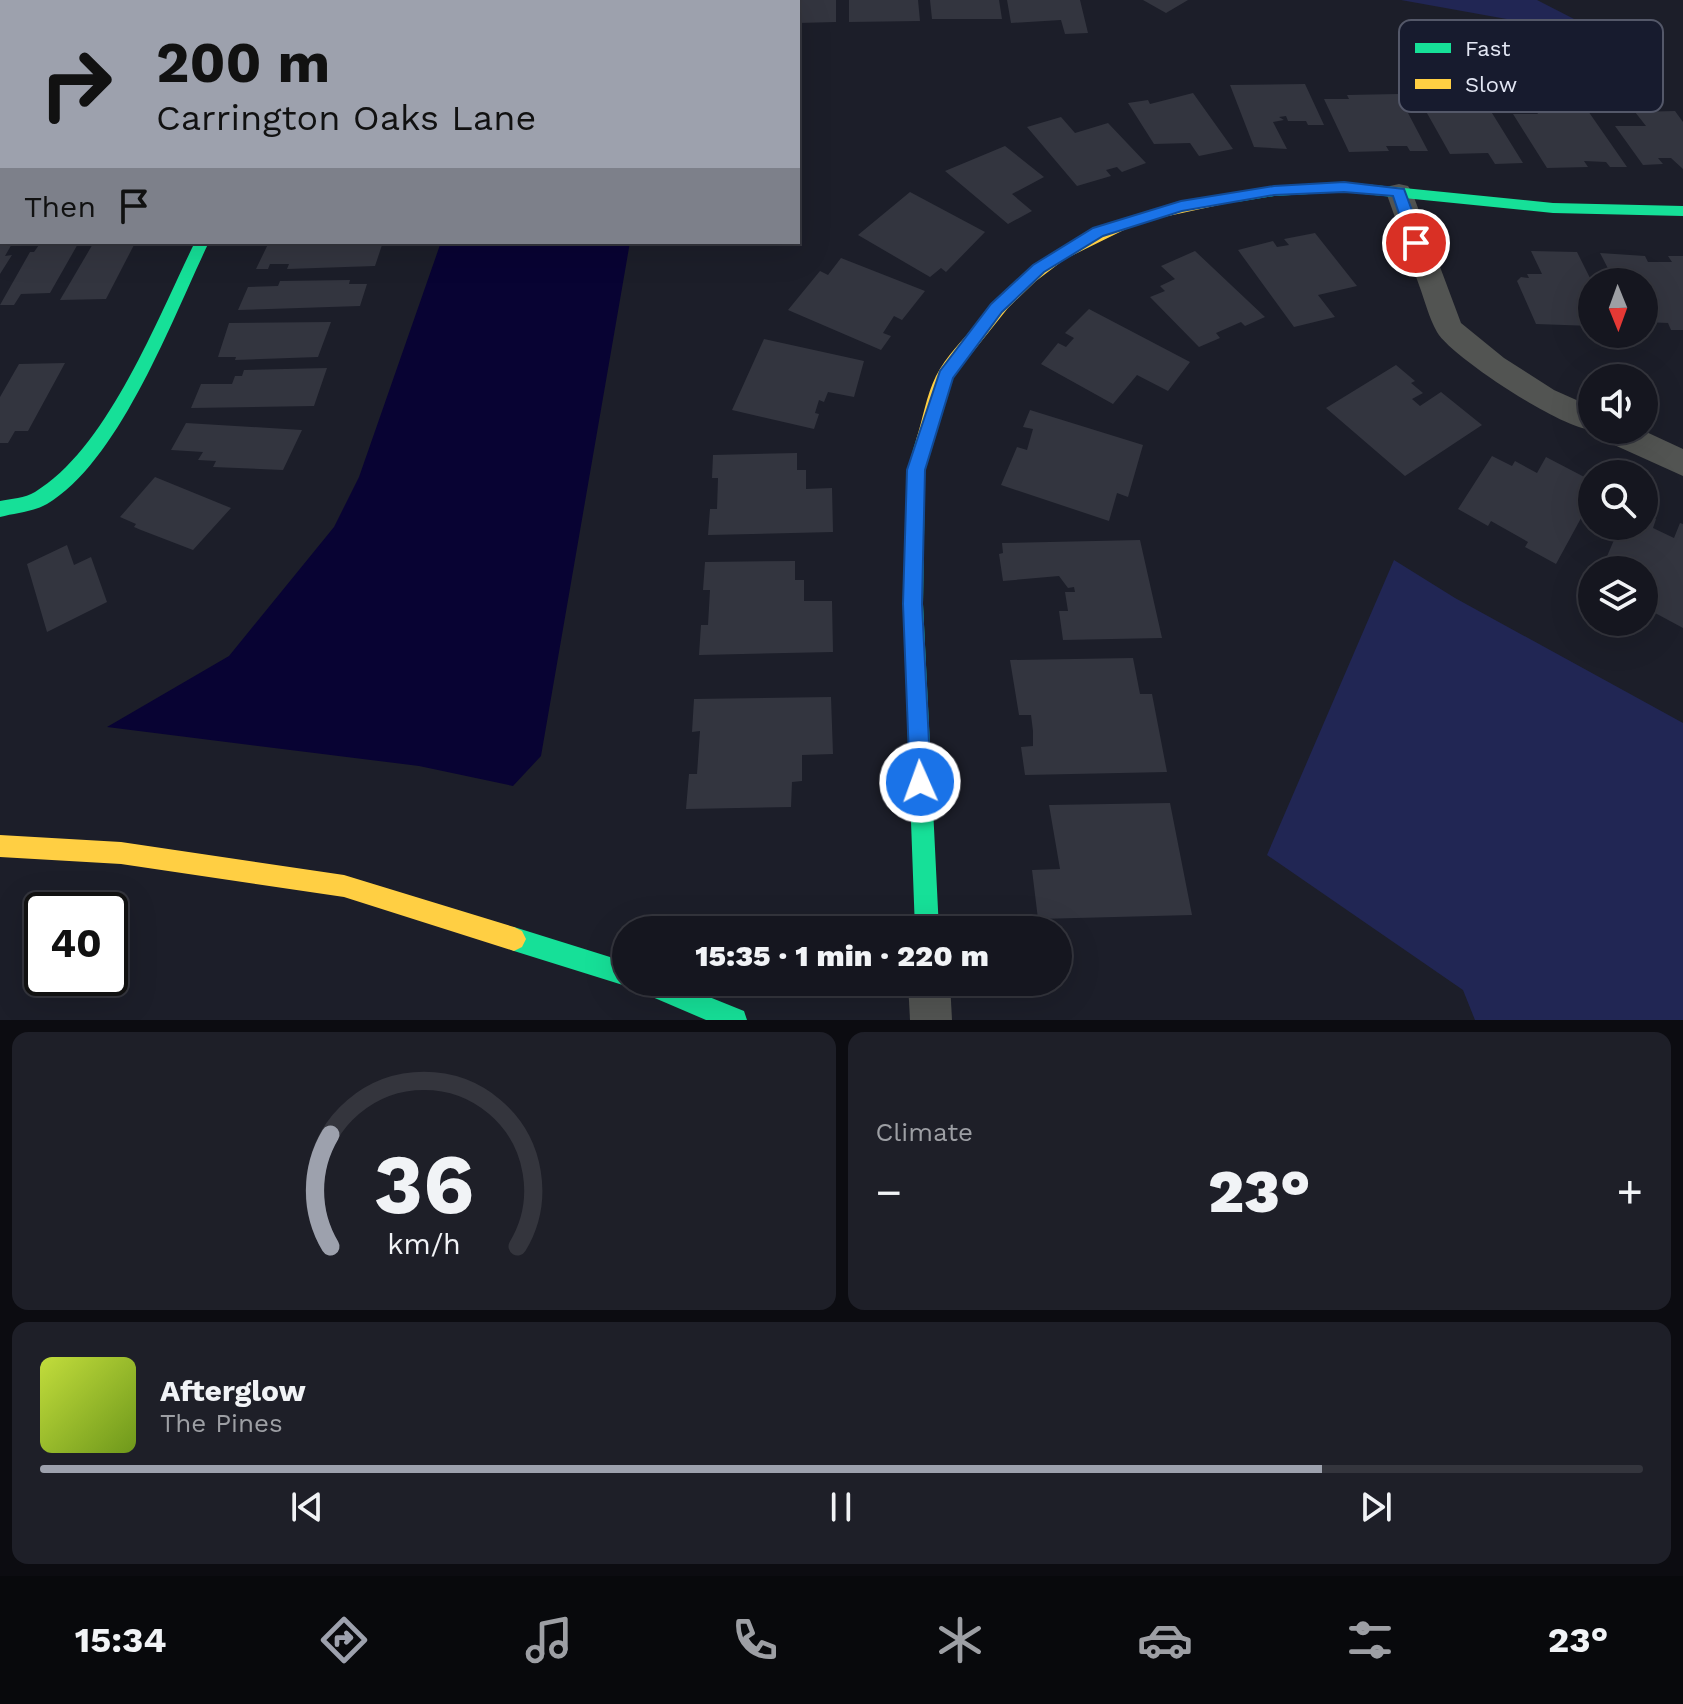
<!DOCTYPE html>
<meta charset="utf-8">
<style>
:root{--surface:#15161f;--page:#1e1f28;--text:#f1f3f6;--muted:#9d9fa4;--line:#34353d;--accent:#9da1ad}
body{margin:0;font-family:"Work Sans",sans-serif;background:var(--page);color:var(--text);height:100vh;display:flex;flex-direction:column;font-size:30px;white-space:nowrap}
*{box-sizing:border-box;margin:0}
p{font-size:26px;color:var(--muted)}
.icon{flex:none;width:44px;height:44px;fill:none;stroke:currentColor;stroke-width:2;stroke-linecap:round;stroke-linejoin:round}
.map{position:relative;height:1020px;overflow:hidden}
.sheet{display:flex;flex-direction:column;gap:12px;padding:12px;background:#0c0c11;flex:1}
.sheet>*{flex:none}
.hud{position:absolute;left:0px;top:0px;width:800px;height:244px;box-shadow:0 8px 32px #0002,0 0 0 2px var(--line);background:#9da1ad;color:#111;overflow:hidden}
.needle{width:52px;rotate:179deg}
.fabs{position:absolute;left:1578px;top:268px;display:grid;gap:16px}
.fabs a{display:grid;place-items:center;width:80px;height:80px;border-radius:50%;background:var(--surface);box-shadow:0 8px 32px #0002,0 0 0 2px var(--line);font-size:40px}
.speed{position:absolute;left:24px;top:892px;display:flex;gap:16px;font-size:40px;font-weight:700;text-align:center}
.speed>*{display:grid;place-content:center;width:104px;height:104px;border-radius:50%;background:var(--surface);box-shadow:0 8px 32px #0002,0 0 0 2px var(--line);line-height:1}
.speed .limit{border:4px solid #111;border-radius:12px;background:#fff;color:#111}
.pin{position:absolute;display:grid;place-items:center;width:68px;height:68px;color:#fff;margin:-34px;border:4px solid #fff;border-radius:50%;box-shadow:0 2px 8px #0007}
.me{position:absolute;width:88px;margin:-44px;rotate:358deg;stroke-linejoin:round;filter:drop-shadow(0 0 6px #0008)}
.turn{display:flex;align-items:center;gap:28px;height:168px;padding:0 24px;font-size:36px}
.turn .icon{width:104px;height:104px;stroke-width:2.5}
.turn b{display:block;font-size:56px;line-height:68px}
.then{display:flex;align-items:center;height:76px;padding:0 24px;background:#0003;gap:16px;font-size:30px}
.big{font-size:60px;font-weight:800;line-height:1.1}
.sheet .tile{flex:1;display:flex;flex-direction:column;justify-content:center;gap:12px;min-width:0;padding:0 28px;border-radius:16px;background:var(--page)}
.sheet .dial{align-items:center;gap:0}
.dial svg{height:208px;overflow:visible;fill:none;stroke:var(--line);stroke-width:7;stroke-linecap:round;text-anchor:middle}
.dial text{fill:var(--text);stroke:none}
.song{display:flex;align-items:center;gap:24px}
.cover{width:96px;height:96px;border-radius:12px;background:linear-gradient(135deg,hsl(70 70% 55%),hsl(80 70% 35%))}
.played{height:8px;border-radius:4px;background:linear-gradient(90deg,var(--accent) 80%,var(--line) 80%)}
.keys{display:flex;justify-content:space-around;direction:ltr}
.heat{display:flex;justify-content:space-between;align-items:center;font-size:44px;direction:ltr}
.sheet .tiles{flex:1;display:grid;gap:12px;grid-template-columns:1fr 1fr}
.tile:last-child{grid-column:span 2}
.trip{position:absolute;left:612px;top:916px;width:460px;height:80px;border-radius:40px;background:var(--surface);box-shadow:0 8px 32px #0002,0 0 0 2px var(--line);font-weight:800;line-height:80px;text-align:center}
.tab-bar{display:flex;height:128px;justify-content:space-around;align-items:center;background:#08090c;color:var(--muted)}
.tab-bar .icon{width:56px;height:56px}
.tab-bar .active{color:var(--accent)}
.tab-bar b{font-size:36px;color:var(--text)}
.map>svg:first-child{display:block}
.green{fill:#212654}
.water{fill:#080333}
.building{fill:#33353f}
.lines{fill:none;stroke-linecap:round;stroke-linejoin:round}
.street{fill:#525452;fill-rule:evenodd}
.fast{fill:#16e098;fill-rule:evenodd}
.slow{fill:#ffcf43;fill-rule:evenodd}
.route{fill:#1a73e8;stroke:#114b97;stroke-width:2}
.key{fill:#171b2e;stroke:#545869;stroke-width:2}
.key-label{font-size:22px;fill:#e3e7f4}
</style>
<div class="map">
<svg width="1683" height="1020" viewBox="0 0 1683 1020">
<rect width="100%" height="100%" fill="#1c1e29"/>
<g class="green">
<path d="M1401,0H1537L1611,38Z"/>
<path d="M1394,560L1455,598L1683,723V1020H1475L1463,990L1267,855Z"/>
</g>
<path class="water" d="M441,242H630L541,756L513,786L419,766L107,727L229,656L334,527L359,477Z"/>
<g class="building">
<path d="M798,0H836V22L798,23Z"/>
<path d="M849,0H918L920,21L849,22Z"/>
<path d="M930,0H999L1002,19H932Z"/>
<path d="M1007,0H1080L1088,33L1065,34L1061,20L1011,23Z"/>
<path d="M1143,0H1188L1166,13Z"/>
<path d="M1305,84L1324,125H1308L1306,121H1288L1286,116L1279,117L1284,120L1273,122L1287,149L1254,147L1230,85Z"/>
<path d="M1193,93L1233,149L1199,156L1190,143L1154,144L1128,103L1148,100L1150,104Z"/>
<path d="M1398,94L1428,151H1410L1407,146H1386L1389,151L1349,152L1324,99H1349L1347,95Z"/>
<path d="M1487,105L1523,163L1495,164L1488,153L1450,154L1423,106Z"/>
<path d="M1586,108L1627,167H1610L1606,162L1584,161L1588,167L1547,168L1513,114H1538L1535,109Z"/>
<path d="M1675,111L1683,122V169L1671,158H1658L1663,164L1643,165L1615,126H1646L1635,112Z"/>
<path d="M1061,117L1075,133L1108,123L1146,163L1122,172L1117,167L1106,170L1111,176L1077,186L1027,127Z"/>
<path d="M1005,146L1044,177L1012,194L1032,211L1008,224L945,171Z"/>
<path d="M910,192L985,232L946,272L941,268L930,277L858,235Z"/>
<path d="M1315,233L1357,286L1318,295L1335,317L1294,327L1238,250L1273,241L1277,247L1289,245L1284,239Z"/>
<path d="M0,242H13L5,256L12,255L0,274Z"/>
<path d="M41,242H79L50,293L21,294L14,305H0L30,252H34Z"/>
<path d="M94,242L135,243L106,299L60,300Z"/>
<path d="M269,242H365L364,245H382L375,266L287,269L289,264H270L268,269H256Z"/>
<path d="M1195,251L1265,317L1245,326L1241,322L1216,333L1220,338L1199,347L1150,297L1165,291L1160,286L1175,279L1161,266Z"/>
<path d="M1531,251L1577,252L1592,282V326L1536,324L1517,281L1521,277L1529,278L1527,274H1542Z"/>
<path d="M1600,253L1645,256L1648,262H1672L1668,256H1683V330H1671L1668,323L1644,322V282H1615Z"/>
<path d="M841,258L925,291L902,320L894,316L883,333L891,336L881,350L788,310L820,271L828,275Z"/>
<path d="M350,280L349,284H367L360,306L238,310L248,287L278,286L280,281Z"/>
<path d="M1089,309L1190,362L1168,391L1137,375L1113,404L1041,364L1058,343L1066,347L1074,338L1065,333Z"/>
<path d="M331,322L318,357L235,360L236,357H218L229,323Z"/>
<path d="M764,339L864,361L854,397L828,392L824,402L819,400L815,413L819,414L814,429L732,410Z"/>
<path d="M65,363L28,431H15L8,443H0V397L19,364Z"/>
<path d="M1396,365L1415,381L1411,383L1423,393L1412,399L1420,406L1441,392L1482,425L1405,476L1326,408Z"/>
<path d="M327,368L314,406L191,408L201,384H232L235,376H242L244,370Z"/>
<path d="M1030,410L1143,445L1128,497L1117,493L1109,521L1001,485L1017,447L1027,450L1033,429L1023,427Z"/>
<path d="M186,423L302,430L283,470L213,467L216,461L198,460L203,452L171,450Z"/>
<path d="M797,453V470H806V489L832,488L833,532L708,535L710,509H717L718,478H712L713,455Z"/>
<path d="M1492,456L1512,466L1515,461L1537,473L1546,457L1592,481V498L1556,564L1525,547L1528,542L1491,521L1488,526L1458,509Z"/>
<path d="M155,477L231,508L193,550L141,530L134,527L136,524L120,517Z"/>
<path d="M1644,513L1656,519L1653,528L1674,538L1680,523L1683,524V628L1644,607L1652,585L1644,581V570H1623L1605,561L1620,526H1644Z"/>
<path d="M1140,540L1162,638L1063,640L1059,611H1068L1065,592H1075L1074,587L1068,588L1059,576L1003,581L999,554L1003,553L1002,543Z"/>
<path d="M67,545L74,565L91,557L107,602L47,632L27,564Z"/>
<path d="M795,561V580H804V601H832L833,652L699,655L701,625H708L710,590H703L705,562Z"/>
<path d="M1133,658L1140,694H1152L1167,772L1025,775L1021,747L1033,746V731L1031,715H1019L1010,660Z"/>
<path d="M831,697L833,754L802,755V781L792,782L791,807L686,809L689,774H697L700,731L692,732L694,699Z"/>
<path d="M1170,803L1192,915L1038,919L1032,870L1060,869L1049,805Z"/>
</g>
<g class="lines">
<g class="street">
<rect x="0" y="183" width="2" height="16"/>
<path d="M1399,184L1408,186L1412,192L1461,323L1504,358L1554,390L1592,407V430H1642L1683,449V476L1601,439L1597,430C1571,436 1450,356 1437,332C1429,318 1425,301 1419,285C1408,254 1397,223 1386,192L1390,186Z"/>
<path d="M908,982H950L952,1020H910Z"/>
</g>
<g class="fast">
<path d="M1344,182L1553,203L1683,206V216L1553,213L1344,192L1274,196L1237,202L1230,197C1245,184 1321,184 1344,182Z"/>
<path d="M195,242H209C173,317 120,461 47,504C33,512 15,513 0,517V501C11,499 25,498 35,492C108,448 158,317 195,242Z"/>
<path d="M925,433L934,440L925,470L923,604L939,930H915L903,604L907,470L916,440Z"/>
<path d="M514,927L626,962V982H672L744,1011L747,1020H706L636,990L633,983L626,986L514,951L506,947L502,939L506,931Z"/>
</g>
<g class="slow">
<path d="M1237,192L1244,197L1242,200L1159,218L1128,228L1065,259L1036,281L1008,308L952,378L934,440L925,447L919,445L916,440C923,419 926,396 936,376C946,356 963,340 977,323C1053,234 1126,212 1237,192Z"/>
<path d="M0,835L121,842L344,875L514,927L522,931L526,939L522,947L514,951L344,897L121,864L0,857Z"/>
</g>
</g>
<path class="route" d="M1344,182L1404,189L1424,243L1422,247L1416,248L1409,243L1393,196L1344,192L1274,195L1182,211L1103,236L1044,272L1002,312L953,378L925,470L922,604L931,782L928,790L920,793L913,790L910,782L903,604L907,470L940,371L991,304L1033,265L1093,228L1181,201L1274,186Z"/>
<rect x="1399" y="20" width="264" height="92" rx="12" class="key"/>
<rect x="1415" y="43" width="36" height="10" fill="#16e098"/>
<rect x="1415" y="79" width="36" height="10" fill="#ffcf43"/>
<g class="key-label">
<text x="1465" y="56">Fast</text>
<text x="1465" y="92">Slow</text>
</g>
</svg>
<div class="fabs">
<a><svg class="needle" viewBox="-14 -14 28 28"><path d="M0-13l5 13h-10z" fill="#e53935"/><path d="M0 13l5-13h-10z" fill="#9d9fa4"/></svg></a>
<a><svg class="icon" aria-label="sound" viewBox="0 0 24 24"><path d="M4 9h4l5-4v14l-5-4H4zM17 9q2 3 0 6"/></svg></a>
<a><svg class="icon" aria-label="search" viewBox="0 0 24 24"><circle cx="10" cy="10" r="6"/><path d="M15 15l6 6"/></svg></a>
<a><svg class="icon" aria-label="layers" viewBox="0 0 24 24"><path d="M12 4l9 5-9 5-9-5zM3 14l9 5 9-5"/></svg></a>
</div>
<div class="speed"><div class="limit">40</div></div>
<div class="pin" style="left:1416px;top:243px;background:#d93025"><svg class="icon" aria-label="arrive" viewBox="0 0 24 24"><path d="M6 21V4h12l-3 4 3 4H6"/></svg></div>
<svg class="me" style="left:920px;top:782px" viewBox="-20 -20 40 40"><circle r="17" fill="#1a73e8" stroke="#fff" stroke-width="3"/><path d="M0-11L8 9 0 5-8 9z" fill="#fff"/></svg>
<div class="trip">15:35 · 1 min · 220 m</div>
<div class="hud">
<div class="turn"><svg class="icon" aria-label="right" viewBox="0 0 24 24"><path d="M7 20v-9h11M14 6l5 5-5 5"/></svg><div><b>200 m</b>Carrington Oaks Lane</div></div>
<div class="then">Then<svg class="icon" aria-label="arrive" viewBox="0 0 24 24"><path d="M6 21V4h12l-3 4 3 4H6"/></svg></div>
</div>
</div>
<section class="sheet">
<div class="tiles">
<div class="tile dial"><svg viewBox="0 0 100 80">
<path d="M14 69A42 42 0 1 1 86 69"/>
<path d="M14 69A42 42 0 0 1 14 26" stroke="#9da1ad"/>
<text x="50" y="56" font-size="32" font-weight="700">36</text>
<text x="50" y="72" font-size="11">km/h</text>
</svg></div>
<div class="tile"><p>Climate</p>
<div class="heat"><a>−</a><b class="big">23°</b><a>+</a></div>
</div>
<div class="tile">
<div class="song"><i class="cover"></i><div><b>Afterglow</b><p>The Pines</p></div></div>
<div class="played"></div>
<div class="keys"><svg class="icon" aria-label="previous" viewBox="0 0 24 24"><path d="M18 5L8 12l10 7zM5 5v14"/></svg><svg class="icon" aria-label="pause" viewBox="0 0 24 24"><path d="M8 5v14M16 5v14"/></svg><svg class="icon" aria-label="next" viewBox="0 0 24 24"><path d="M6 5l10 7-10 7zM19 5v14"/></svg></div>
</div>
</div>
</section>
<nav class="tab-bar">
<b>15:34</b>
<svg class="icon active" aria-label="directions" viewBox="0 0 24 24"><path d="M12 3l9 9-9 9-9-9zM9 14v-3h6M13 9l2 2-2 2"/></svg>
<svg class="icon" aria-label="music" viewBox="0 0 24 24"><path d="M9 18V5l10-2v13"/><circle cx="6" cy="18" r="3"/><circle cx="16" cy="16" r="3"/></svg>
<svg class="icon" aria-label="phone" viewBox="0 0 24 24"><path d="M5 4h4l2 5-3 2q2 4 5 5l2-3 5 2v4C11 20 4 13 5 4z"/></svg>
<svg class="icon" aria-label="climate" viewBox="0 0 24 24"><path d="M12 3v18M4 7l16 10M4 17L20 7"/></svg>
<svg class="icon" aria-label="car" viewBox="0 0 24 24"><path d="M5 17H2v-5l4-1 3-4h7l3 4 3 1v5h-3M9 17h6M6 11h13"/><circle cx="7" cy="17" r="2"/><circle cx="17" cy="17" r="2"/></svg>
<svg class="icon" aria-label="filters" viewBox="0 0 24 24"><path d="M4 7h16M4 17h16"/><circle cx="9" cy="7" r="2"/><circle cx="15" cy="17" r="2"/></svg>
<b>23°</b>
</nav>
